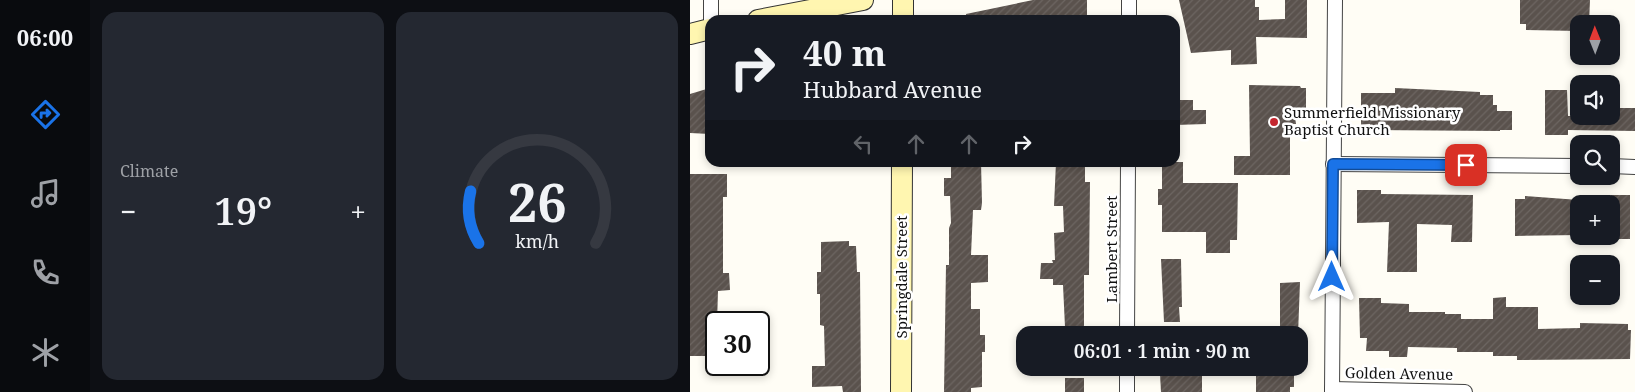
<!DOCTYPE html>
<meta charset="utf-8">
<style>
:root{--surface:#171b24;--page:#242831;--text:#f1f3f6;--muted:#9ea1a6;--line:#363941;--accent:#1a73e8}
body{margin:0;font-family:"Noto Serif",serif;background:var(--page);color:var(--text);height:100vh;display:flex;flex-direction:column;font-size:19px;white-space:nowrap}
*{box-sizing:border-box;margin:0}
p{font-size:16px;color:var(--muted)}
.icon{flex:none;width:28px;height:28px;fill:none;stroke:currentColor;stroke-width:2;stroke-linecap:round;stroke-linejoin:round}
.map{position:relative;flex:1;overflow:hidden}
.panel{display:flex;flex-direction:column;gap:12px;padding:12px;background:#0d0f14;width:600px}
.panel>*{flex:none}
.banner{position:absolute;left:15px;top:15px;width:475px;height:152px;border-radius:15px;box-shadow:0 2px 8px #0003;background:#171b24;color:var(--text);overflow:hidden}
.needle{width:32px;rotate:359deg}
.buttons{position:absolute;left:880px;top:15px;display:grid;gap:10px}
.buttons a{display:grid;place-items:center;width:50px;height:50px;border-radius:10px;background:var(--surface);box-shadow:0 2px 8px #0003;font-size:25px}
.speed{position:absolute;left:15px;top:311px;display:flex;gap:10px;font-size:25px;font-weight:700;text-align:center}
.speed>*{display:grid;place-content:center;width:65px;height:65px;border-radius:50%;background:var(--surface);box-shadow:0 2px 8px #0003;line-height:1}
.speed .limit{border:2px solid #111;border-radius:8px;background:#fff;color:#111}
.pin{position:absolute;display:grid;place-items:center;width:42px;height:42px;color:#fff;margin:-21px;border-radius:10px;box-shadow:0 2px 8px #0006}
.me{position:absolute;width:55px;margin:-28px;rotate:0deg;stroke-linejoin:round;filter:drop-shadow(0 0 4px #0008)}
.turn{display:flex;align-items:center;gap:18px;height:105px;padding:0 15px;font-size:22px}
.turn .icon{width:65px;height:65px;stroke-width:2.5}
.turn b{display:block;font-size:35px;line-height:42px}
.lanes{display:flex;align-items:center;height:48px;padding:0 15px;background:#0003;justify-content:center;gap:25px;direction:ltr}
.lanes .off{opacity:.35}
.big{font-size:38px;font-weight:600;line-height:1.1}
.panel .tile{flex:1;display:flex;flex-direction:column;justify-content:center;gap:8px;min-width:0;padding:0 18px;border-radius:15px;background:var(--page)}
.panel .dial{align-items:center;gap:0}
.dial svg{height:130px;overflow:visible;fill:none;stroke:var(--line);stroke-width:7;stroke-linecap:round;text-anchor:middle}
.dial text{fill:var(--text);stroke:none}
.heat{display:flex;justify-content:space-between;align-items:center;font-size:28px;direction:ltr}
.panel .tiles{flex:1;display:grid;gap:12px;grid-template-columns:repeat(2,1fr)}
.trip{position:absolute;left:326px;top:326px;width:292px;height:50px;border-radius:15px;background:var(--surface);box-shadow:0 2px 8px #0003;font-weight:600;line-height:50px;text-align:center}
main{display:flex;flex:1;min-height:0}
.dock{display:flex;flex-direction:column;width:90px;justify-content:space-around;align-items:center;background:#090b0e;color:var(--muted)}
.dock .icon{width:35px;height:35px}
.dock .active{color:var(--accent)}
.dock b{font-size:22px;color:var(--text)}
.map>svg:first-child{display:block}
.building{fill:url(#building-hatch)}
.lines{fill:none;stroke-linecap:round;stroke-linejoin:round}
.street-casing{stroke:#444;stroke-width:16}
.secondary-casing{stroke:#333;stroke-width:22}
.street{stroke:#fff;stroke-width:14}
.secondary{stroke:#fff6b0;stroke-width:20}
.route-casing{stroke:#114b97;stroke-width:12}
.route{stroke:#1a73e8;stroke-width:9}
.poi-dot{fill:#c4262e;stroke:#fff;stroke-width:2}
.labels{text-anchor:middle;stroke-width:5;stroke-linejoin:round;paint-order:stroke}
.poi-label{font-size:15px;fill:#111;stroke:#fff;text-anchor:start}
.street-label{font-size:15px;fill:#111;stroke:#fff}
</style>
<main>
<nav class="dock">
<b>06:00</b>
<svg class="icon active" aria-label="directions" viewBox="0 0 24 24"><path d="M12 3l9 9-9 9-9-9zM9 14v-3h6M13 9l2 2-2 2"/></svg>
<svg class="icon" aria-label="music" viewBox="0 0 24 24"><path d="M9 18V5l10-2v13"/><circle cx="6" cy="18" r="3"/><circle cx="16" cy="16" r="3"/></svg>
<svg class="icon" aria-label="phone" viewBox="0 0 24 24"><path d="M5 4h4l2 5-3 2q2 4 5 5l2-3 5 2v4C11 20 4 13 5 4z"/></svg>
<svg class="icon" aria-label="climate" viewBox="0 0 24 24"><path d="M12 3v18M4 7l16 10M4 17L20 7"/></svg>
</nav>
<section class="panel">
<div class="tiles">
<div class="tile"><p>Climate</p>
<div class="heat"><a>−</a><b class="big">19°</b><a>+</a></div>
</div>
<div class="tile dial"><svg viewBox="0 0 100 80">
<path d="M14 69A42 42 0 1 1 86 69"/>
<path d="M14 69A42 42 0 0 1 9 37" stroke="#1a73e8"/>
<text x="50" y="56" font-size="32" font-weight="700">26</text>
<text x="50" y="72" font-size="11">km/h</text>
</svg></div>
</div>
</section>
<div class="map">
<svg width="945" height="392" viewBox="0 0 945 392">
<defs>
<pattern id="building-hatch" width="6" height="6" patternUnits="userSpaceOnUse" patternTransform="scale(1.25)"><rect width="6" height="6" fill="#5a524d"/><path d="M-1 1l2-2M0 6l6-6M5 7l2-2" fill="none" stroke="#6d6662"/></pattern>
</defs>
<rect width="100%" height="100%" fill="#fffdf5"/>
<g class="building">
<path d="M343,0H397V20H277L276,14Z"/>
<path d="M489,0H565V7H569V20L595,19V0H617V38L566,37L567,64L541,65V50L501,53Z"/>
<path d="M830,0H900L899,24H889V31L836,30V24H830Z"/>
<path d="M559,85L610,86L611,88H616V114L605,116L606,124H600V175H544V156H560Z"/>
<path d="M20,88V134L0,133V94Z"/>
<path d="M705,88L790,92V95H803V105H807V111H822V130H810V131L680,130V124L671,125V93H705Z"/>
<path d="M855,90H877L878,116H923V108H945V131L878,130V135H855Z"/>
<path d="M485,100H503V110H516V124L485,125Z"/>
<path d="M261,162H291L292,203L291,210H283L281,255H298V282L281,283V309H290V335H295V352H292V387L281,388V392H254L256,265H259V228L261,223L260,196H254V178H261Z"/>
<path d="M366,162H395V182H400L399,275H394V326L375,327L373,285H363V279H350L351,263H363L362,260H365L364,233L374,232L373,206H364Z"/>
<path d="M472,162H493V183H548L547,240H540V253H516V232H472V205H468V189H472Z"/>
<path d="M0,174H37V197H33V273H39L40,290L28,291L26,356H0Z"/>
<path d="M667,190H691V194L783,195L782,242H761L762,225L727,224V272H697L699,222L667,223Z"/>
<rect x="921" y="195" width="19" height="44"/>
<path d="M835,196L889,200V235L825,236V199H835Z"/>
<path d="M159,241V246H166L167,272H170L171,392H153L152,386L122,387V366H135L134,326L130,325V294H127V272H131V242Z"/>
<path d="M471,259H491L492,307H489L490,322H474Z"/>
<path d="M610,282L608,335H590V283Z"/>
<path d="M816,297V307H848V329L890,328V323L938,324V330H941L940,359L827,360V356H803V352H767V348L718,347L717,357H699V351H676L677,338H670L669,298H691V303L719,304V312H755V314H771V319H803V298Z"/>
<path d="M566,372H604V387H600V392H566Z"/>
<path d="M470,374H512V392H471Z"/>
<rect x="375" y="378" width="19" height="14"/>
</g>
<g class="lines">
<defs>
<g id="street">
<path d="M21,20V0"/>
<path d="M439,20V0"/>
<path d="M643,164L889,166"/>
<path d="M921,166L945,167"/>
<path d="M437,335L438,162"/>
<path d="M642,389L775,392"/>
<path d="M437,392V368"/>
<path d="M642,392L645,0"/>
</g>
<g id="secondary">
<path d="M68,20L173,0"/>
<path d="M213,20V0"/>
<path d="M0,34L20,29"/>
<path d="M211,392L212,162"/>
</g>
</defs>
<use href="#street" class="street-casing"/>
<use href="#secondary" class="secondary-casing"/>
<use href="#street" class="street"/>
<use href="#secondary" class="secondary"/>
</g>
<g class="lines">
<defs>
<path id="route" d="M642,277L643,164L776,165"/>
</defs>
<use href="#route" class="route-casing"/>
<use href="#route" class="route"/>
</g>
<circle class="poi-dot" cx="584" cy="122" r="5"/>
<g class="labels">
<g class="poi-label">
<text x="594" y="118">Summerfield Missionary<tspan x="594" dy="17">Baptist Church</tspan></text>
</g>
<g class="street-label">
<text transform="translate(422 249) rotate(-90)" y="5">Lambert Street</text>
<text transform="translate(212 277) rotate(-90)" y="5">Springdale Street</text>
<text transform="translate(709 374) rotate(1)" y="5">Golden Avenue</text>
</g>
</g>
</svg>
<div class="buttons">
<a><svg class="needle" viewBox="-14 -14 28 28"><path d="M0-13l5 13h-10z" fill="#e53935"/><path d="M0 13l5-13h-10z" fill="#9ea1a6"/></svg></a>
<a><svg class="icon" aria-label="sound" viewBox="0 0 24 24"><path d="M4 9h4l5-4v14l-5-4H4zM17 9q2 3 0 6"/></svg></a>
<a><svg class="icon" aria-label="search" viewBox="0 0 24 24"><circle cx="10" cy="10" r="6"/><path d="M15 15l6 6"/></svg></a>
<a>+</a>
<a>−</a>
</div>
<div class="speed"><div class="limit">30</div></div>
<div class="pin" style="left:776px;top:165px;background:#d93025"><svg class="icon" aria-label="arrive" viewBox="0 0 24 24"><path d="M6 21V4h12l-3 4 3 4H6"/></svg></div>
<svg class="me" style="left:642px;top:277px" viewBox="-20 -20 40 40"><path d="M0-17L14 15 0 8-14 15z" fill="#1a73e8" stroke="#fff" stroke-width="4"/></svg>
<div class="trip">06:01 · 1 min · 90 m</div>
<div class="banner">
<div class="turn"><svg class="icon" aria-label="right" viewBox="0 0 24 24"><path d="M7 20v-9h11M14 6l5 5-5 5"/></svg><div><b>40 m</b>Hubbard Avenue</div></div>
<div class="lanes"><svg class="icon off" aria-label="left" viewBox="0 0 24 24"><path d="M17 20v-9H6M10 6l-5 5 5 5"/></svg><svg class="icon off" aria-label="ahead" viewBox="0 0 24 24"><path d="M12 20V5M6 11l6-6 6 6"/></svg><svg class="icon off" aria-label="ahead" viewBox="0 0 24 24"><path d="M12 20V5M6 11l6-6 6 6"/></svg><svg class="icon" aria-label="right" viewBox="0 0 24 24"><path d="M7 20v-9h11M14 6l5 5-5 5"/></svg></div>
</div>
</div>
</main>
